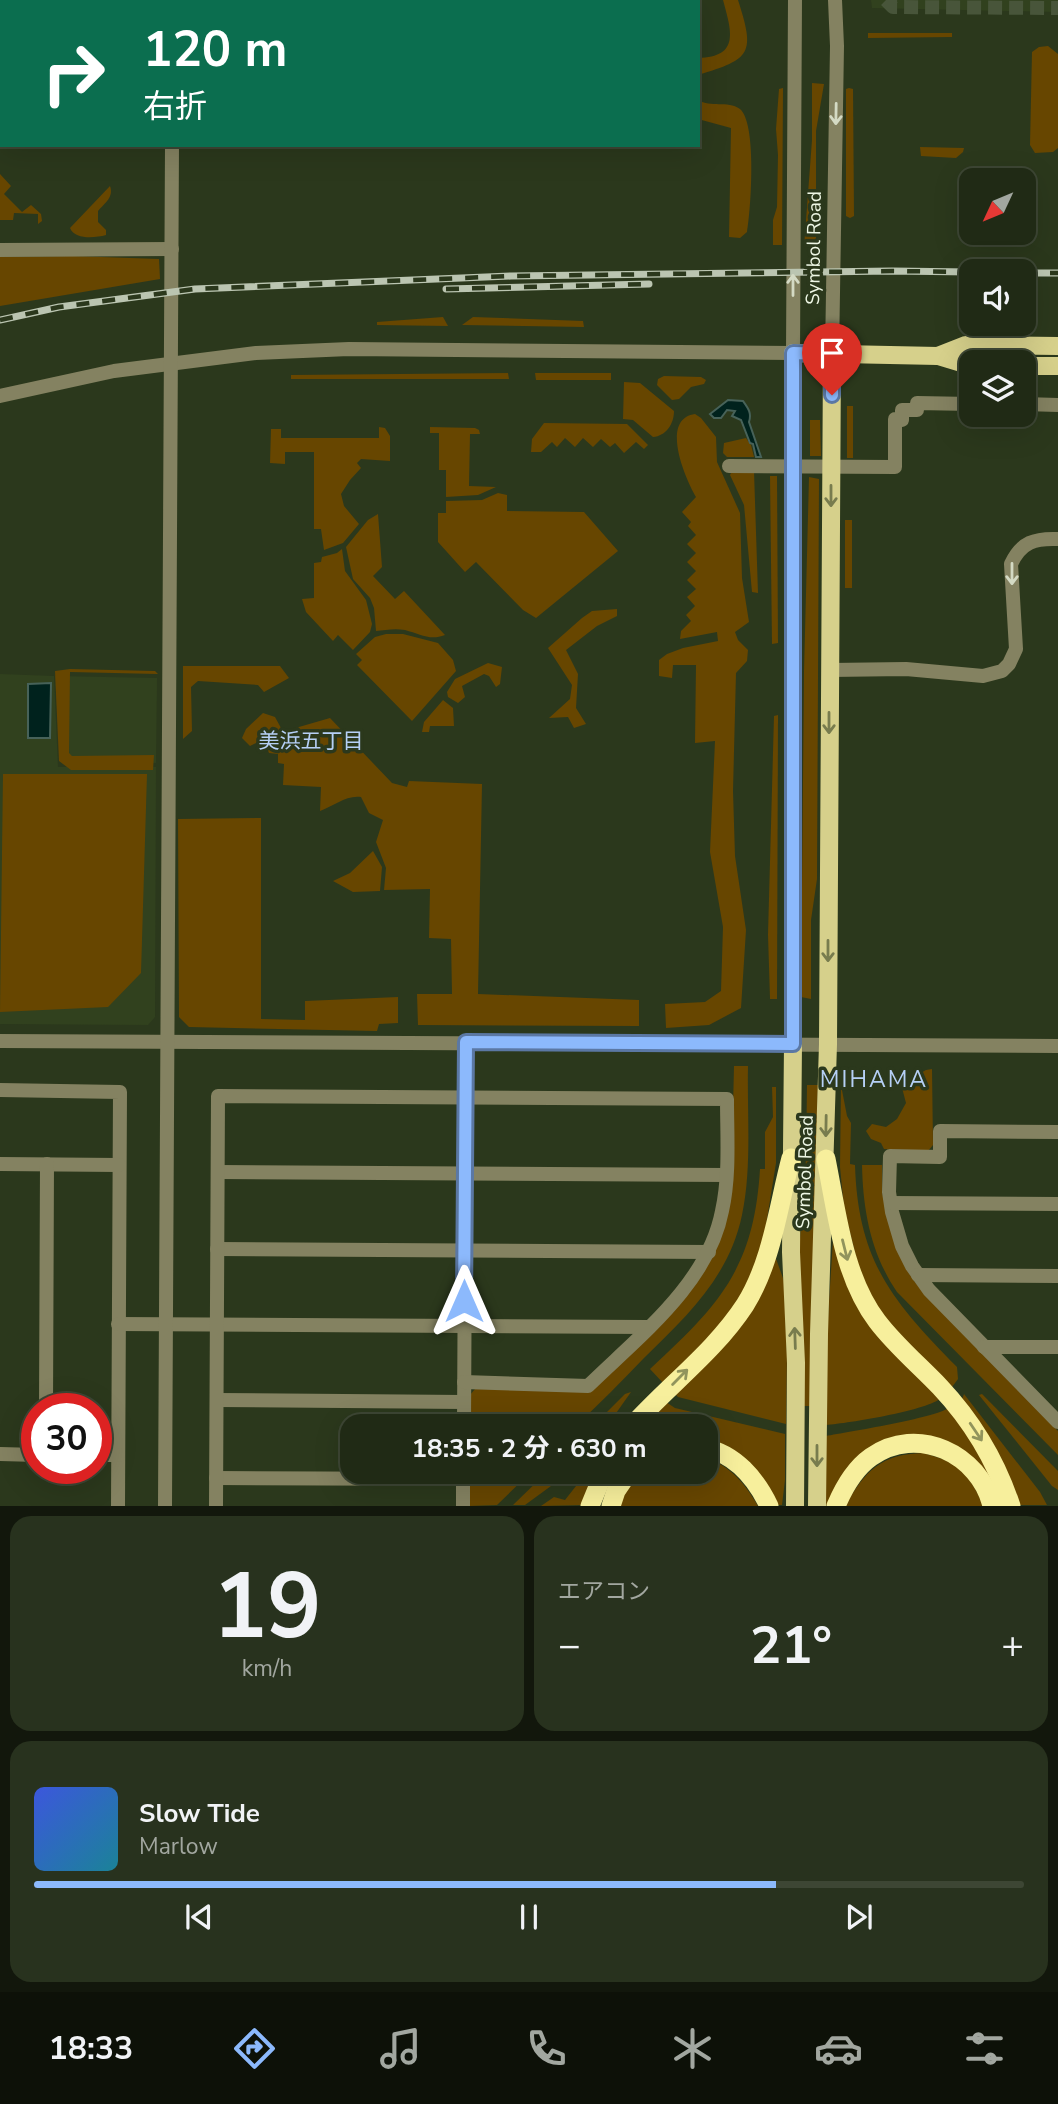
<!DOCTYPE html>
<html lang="ja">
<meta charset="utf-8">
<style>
:root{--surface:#202a15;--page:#28321e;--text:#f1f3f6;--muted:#a2a7a0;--line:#3d4634;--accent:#8cb9fc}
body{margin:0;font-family:"Nunito Sans","Noto Sans JP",sans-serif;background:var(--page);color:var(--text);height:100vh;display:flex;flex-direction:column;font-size:26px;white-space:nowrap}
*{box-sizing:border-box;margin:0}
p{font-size:23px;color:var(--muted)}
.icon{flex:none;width:38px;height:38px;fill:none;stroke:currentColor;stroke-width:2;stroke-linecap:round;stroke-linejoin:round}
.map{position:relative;height:1506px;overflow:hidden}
.sheet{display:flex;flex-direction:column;gap:10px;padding:10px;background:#12170c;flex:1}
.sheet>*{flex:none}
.guide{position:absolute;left:0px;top:0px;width:700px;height:147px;box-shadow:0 7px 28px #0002,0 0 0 2px var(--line);background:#0b6e4f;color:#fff;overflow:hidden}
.needle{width:46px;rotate:226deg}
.buttons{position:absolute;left:959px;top:168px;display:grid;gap:14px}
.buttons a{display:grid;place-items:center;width:77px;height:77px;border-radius:14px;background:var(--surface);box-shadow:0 7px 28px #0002,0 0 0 2px var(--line);font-size:35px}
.speed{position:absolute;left:21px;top:1393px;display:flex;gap:14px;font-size:35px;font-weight:700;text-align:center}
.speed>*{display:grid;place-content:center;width:91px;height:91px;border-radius:50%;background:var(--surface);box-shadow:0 7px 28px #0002,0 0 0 2px var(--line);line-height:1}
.speed .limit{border:10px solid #d22;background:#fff;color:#111}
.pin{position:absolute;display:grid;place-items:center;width:60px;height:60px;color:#fff;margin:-72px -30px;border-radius:50% 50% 50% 0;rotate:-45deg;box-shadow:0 0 7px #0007}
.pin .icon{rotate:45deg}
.me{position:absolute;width:77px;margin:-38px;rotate:0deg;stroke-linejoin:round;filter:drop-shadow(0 0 5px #0008)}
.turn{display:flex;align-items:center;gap:24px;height:147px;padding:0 28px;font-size:32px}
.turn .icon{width:91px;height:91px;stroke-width:2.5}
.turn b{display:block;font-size:49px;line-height:60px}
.big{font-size:52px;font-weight:700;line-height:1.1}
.sheet .card{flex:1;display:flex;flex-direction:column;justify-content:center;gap:10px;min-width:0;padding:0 24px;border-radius:21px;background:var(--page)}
.sheet .dial{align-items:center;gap:0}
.dial b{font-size:91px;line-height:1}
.song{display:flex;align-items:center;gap:21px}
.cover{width:84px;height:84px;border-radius:10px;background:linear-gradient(135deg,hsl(230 70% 55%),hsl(190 70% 35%))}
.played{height:7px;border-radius:4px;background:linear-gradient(90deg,var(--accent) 75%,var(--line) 75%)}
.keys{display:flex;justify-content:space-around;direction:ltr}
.heat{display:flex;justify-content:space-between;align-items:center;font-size:38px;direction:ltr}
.sheet .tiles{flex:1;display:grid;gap:10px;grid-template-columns:1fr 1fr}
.card:last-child{grid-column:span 2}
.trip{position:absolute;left:340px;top:1414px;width:378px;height:70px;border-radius:21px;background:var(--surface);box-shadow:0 7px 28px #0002,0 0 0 2px var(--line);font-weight:700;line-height:70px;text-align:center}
.tabs{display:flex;height:112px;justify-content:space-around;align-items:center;background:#0d1108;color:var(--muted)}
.tabs .icon{width:49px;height:49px}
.tabs .on{color:var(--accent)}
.tabs b{font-size:32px;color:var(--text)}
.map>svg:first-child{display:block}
.built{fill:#31411e}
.green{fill:#674600}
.water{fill:#00221d;stroke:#476259;stroke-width:2}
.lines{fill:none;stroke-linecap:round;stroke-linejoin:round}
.minor-tunnel{stroke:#48553a;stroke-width:14;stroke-dasharray:14 7;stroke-linecap:butt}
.minor{stroke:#848261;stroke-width:14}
.major{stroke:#d6d08b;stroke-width:18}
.highway{stroke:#f7ef9c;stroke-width:19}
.rail-casing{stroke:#bbc5b1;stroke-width:7}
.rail{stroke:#2b381c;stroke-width:4.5;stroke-dasharray:13;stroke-linecap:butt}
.oneway{stroke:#d4dac4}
.oneway2{stroke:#787c4e}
.oneway3{stroke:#91945c}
.route-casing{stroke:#5b78a4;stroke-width:18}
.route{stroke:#8cb9fc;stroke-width:12}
.labels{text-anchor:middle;stroke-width:7;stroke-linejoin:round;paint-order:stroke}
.street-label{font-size:19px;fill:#eef7e5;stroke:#2b381c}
.neighbourhood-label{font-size:21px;fill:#b6d0f6;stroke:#2b381c}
.quarter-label{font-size:23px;letter-spacing:2px;fill:#b6d0f6;stroke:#2b381c}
</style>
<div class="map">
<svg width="1058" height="1506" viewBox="0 0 1058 1506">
<rect width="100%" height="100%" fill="#2b381c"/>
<g class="built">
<path d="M871,0H1058V12L872,8Z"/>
<path d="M0,674L54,676L58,767H156L155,1017L148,1025L0,1024Z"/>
<path d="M55,676L157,678L156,763L60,762Z"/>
</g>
<g class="green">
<rect x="467" y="0" width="191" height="2"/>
<path d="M723,0H738C755,53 752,59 698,75V58C741,57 731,30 723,0Z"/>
<path d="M868,33H952V37L868,38Z"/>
<path d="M1048,46L1058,54V148L1053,152L1035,153L1030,145L1032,52L1039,47Z"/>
<path d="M812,83L824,84L816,131V246L804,247L812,140Z"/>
<path d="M783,88L782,245H773V220L777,207L778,155L776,129L779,89Z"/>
<path d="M849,88L853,89L854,216L850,218L846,216V89Z"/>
<path d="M698,100C711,108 727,100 740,109C757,123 751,210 747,232L740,238L729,237L731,128L698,119Z"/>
<path d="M920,147L964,148L963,152L956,158L921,156Z"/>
<path d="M0,174L11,186L4,194L22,212L31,205L41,214L42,221L38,224V214L14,213L13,220H0Z"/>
<path d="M110,186C114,197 105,203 98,211V222L106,230V235C95,238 75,240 70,228Z"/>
<path d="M73,256L159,259L160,279L0,306V257Z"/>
<path d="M443,317L448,326L377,325V322Z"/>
<path d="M473,317L583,321L584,327L462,325Z"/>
<path d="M508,373L509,379H291V375Z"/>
<path d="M535,373H611V380H536Z"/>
<path d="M664,376L701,377L706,380L704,384L691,387L679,399L672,400L657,385L658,379Z"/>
<path d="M624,382L640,383L674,411C674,424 666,436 653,437L633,420L623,419Z"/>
<rect x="847" y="406" width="6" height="52"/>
<path d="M695,414L701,418L716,437L717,462L740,513L742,578L749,622L735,632L738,640L748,650L747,661L736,673L733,791L735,856L746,930L741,1008L709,1025L666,1028L665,1004L705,1002L721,991L723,927L710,852L715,741L695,743L696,665H673L672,678L659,676V660L667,654L683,648L718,641L717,632L680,639L681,631L691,621L686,615L695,606L687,597L696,589L687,580L696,571L687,562L696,553L687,544L696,535L688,526L691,522L682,512L696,497C686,480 659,419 695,414Z"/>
<path d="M810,420H820L821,456H810Z"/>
<path d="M544,423L627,424L648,445L644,449L636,442L624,453L615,443L610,447L601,439L593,447L583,438L575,447L565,438L557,447L552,442L541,452H531L532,439Z"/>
<path d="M379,427L385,428L390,436V461L361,459L357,463L361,468L350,480L341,494L344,506L359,524L343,543L324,550L321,529H314V452H285V464L270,463L271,429H281V438H379Z"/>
<path d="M430,427L475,428L479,430L480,434H470L469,486L496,487L478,495L446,497V470H439V433H430Z"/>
<path d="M746,438L751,445L754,457H727L723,453L724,443Z"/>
<path d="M732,471H754L758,593L752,592L744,505L730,475Z"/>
<path d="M770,476H777L778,643L772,644Z"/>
<path d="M809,477L819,479L817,879L811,920V999L801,997L804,671Z"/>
<path d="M498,493L507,495V511L584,512L618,551L536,618L523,610L476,562L465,572L438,542V513H446V501L482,500Z"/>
<path d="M378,514L382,567L373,576L395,599L404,591L445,635C430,641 420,634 405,630C395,628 385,630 376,631L374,608L370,598L353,579L346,547L368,520Z"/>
<rect x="845" y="520" width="7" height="68"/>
<path d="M342,549L345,571L366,600L372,624L370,632L353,650L338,635L333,641L306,612L302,599L314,598V563L321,562L322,557L337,553Z"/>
<path d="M617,609V616L597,626L566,650L578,674L576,708L586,724L574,728L568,717L549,718L570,699L572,685L548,648L582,618L592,611Z"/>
<path d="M386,634H403L438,643L453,660L456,671L412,721L357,665L362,660L356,654L375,637Z"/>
<path d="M488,663L502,667L500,684L496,687L489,676L484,674L462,686L465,697L458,703L448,697L447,692L455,679Z"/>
<path d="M183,666H280L289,678L264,692L258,685L198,681L191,687L192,731L183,739Z"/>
<path d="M70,669L155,671L158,674L70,672L69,753L72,756L154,755L153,770H71L59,761L55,671Z"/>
<path d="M443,700L453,708L454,726H430L429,732H422L424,722Z"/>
<path d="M263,713L275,717L281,728L277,733L250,746L242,738L246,729Z"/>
<path d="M778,715L777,999H770L768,935L774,716Z"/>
<path d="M330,718L392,783L407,787L409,781L482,784L478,994L639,1000V1026L418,1025L417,994H452L451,939L429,938L430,889L384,890L386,868L376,842L383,820L369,813L361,797C346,795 334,806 320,811L321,787L283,785L284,764L278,763V754L269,753L267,748L292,729Z"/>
<path d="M3,774H147L141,973L108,1007L0,1012Z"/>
<path d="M261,818V1019L305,1020V1001L398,997V1023L379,1024L377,1031L189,1027L179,1017L178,819Z"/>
<path d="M373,851L382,867L380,891L353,892L333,881L350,873Z"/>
<path d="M734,1066H748C747,1115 752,1168 742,1215C729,1277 687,1316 644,1358C622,1381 599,1404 576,1426H469L470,1395L475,1389L593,1390C655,1329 717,1285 731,1194Z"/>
<path d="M932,1069L933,1145L928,1151L884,1149L881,1143L871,1139L866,1131L872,1124L886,1127L897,1119L906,1103L901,1084L926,1070Z"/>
<path d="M807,1085H818L810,1406H803L799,1252L806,1158Z"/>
<path d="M841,1085L847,1116L851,1123L850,1164L855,1165C858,1261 892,1301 957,1367L958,1379L952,1387L882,1316L861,1277L844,1208L840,1167Z"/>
<path d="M772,1087H776V1163L762,1250L734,1311L664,1384L650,1369C719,1305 754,1269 760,1169H765V1132L773,1117Z"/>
<path d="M862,1165H882V1193L905,1267L915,1282L1058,1431V1455L897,1292C871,1254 863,1211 862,1165Z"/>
<path d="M833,1240L842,1262L940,1399C923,1411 850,1423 826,1425L827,1334Z"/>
<path d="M774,1253L784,1281L787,1355L786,1424L678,1397L674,1393Z"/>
<path d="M631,1392L607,1426H593L625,1394Z"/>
<path d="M964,1394L1040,1492L1047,1505H1017L961,1402Z"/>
<path d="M982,1394L1058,1471V1490L1052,1486L979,1395Z"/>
<path d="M666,1402L675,1408L785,1434V1480L782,1505H775L705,1441V1426H641Z"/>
<path d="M948,1408L968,1432L998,1488L975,1461L892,1440L829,1505L825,1506L826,1436C848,1432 935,1418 948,1408Z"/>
<path d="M923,1453C960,1463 967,1471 984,1506H845C865,1471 881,1454 923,1453Z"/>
<path d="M705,1457C730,1466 745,1483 758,1506H619L625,1490L639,1472H705Z"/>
<path d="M469,1472H531L497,1505L469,1506Z"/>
<path d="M547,1472H571L562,1484L551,1486L525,1505H513Z"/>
<path d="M587,1472H597L583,1505L541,1506L554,1497L565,1500Z"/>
</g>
<g class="water">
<path d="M728,400L743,401C748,408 752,413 749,422L761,457H756L753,444L750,443L741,420L732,416L735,411L727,410L721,418H714L710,414Z"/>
<path d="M51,683L50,738H28V684Z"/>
</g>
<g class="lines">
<path class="minor-tunnel" d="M886,0L893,7L1058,8"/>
<g class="minor">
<path d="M173,2V0"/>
<path d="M0,250L172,249"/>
<path d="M832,354L837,46L835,0"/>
<path d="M0,396L114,371L256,353L349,349L793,353L795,0"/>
<path d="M1024,404L1058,405"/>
<path d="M729,466L895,467V419L902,420V410H917V403L971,404"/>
<path d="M830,670L906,669L983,676L1002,671L1009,664L1016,649L1011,564C1021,542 1035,538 1058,539"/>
<path d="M0,1041L1058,1046"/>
<path d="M0,1090L120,1092L118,1506"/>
<path d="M1058,1132L940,1131V1157L890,1156L889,1192L892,1212L902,1246L912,1266L929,1290L1058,1422"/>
<path d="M0,1164L119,1165"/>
<path d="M219,1172L726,1175"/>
<path d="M891,1203L1058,1204"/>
<path d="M217,1249L709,1252"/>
<path d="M918,1275L1058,1276"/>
<path d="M118,1324L647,1327"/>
<path d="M984,1347H1058"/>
<path d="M217,1400L464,1402"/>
<path d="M46,1409L47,1164"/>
<path d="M464,1426L466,1042"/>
<path d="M0,1454L37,1455"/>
<path d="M96,1455H118"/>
<path d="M216,1478L463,1479"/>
<path d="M165,1506L172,145"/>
<path d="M216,1506L218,1096L727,1099C727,1136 730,1175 722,1211C708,1284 639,1336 588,1386L464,1382"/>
<path d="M463,1506V1472"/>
</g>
<g class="major">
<path d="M938,356L966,345L1058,346"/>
<path d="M1024,366H1058"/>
<path d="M795,1506L796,1363L791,1252L793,1044V353L938,356L971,366"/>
<path d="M817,1506L819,1334L828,1044L832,354"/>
</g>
<g class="highway">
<path d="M826,1159C837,1213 843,1276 877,1321C895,1345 919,1365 940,1387C973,1422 996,1461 1011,1506"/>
<path d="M632,1426C669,1385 715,1351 745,1305C772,1262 778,1207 791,1158"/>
<path d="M705,1448C735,1454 756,1479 769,1506"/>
<path d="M590,1506L604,1472"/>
<path d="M611,1506L616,1491L629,1472"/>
<path d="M836,1506C844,1487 854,1469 871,1457C917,1424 980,1454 992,1506"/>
</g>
<defs>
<g id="rail">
<path d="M1024,273H1058"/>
<path d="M446,289L649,284"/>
<path d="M0,320L59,307L195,289L511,276L892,271L971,272"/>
</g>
</defs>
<use href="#rail" class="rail-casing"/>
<use href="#rail" class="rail"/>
</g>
<defs><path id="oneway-shaft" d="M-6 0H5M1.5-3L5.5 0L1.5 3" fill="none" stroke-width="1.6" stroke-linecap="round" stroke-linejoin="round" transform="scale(1.75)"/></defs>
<g class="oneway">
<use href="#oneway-shaft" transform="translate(836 114) rotate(91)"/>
<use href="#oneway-shaft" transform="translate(793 285) rotate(-90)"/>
<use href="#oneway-shaft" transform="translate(1012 574) rotate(90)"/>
</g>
<g class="oneway2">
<use href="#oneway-shaft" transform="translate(831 496) rotate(90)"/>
<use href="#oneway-shaft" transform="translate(829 723) rotate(90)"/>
<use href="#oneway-shaft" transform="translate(828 951) rotate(90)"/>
<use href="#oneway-shaft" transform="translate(826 1126) rotate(91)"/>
<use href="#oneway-shaft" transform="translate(795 1338) rotate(-92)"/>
<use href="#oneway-shaft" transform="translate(817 1456) rotate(90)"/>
</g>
<g class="oneway3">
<use href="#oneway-shaft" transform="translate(845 1250) rotate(76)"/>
<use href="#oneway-shaft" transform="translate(680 1377) rotate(-45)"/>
<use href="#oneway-shaft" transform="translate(976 1432) rotate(56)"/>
</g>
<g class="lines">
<defs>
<path id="route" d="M464,1301L466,1042L793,1044V353L832,354V395"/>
</defs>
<use href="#route" class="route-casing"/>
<use href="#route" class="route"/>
</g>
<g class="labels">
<g class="street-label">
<text transform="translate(813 248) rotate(-89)" y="7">Symbol Road</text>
<text transform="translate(804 1172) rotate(-88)" y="7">Symbol Road</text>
</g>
<g class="neighbourhood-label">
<text x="311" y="748">美浜五丁目</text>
</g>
<g class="quarter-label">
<text x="874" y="1087">MIHAMA</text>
</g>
</g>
</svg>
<div class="buttons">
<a><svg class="needle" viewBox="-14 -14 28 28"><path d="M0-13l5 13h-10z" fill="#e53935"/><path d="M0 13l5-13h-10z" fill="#a2a7a0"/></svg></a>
<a><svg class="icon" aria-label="sound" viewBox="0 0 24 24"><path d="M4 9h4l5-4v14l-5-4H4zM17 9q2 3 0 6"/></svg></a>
<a><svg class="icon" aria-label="layers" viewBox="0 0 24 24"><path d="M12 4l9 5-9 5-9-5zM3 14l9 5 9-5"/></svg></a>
</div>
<div class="speed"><div class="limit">30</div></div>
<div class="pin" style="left:832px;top:395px;background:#d93025"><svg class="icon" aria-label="arrive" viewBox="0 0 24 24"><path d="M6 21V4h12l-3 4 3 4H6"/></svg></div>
<svg class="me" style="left:464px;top:1301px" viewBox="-20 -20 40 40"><path d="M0-17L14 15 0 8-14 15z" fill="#8cb9fc" stroke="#fff" stroke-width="4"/></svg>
<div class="trip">18:35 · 2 分 · 630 m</div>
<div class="guide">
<div class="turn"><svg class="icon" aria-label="right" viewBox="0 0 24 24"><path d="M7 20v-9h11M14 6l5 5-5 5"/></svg><div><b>120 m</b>右折</div></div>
</div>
</div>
<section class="sheet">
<div class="tiles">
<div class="card dial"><b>19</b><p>km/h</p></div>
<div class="card"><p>エアコン</p>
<div class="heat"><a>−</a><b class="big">21°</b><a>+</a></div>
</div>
<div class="card">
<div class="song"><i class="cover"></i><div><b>Slow Tide</b><p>Marlow</p></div></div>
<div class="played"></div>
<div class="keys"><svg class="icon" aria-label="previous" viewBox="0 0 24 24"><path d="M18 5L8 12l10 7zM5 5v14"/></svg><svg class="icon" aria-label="pause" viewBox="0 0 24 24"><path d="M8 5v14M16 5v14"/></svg><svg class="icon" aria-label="next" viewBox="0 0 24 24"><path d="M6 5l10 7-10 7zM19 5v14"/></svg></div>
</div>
</div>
</section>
<nav class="tabs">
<b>18:33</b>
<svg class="icon on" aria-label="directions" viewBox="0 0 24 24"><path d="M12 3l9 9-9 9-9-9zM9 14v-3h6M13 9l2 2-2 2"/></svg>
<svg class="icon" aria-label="music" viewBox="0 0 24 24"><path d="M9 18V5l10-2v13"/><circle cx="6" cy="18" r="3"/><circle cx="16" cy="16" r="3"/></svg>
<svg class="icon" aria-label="phone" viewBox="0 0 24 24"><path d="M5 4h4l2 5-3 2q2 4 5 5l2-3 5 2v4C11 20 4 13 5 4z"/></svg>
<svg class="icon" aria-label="climate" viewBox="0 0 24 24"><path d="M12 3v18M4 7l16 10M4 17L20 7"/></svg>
<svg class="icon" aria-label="car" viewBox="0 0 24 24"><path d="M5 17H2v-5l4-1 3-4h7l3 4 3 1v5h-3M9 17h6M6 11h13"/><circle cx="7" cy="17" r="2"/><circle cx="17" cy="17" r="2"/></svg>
<svg class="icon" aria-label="filters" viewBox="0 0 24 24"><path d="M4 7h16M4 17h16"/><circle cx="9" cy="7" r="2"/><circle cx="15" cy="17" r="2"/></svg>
</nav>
